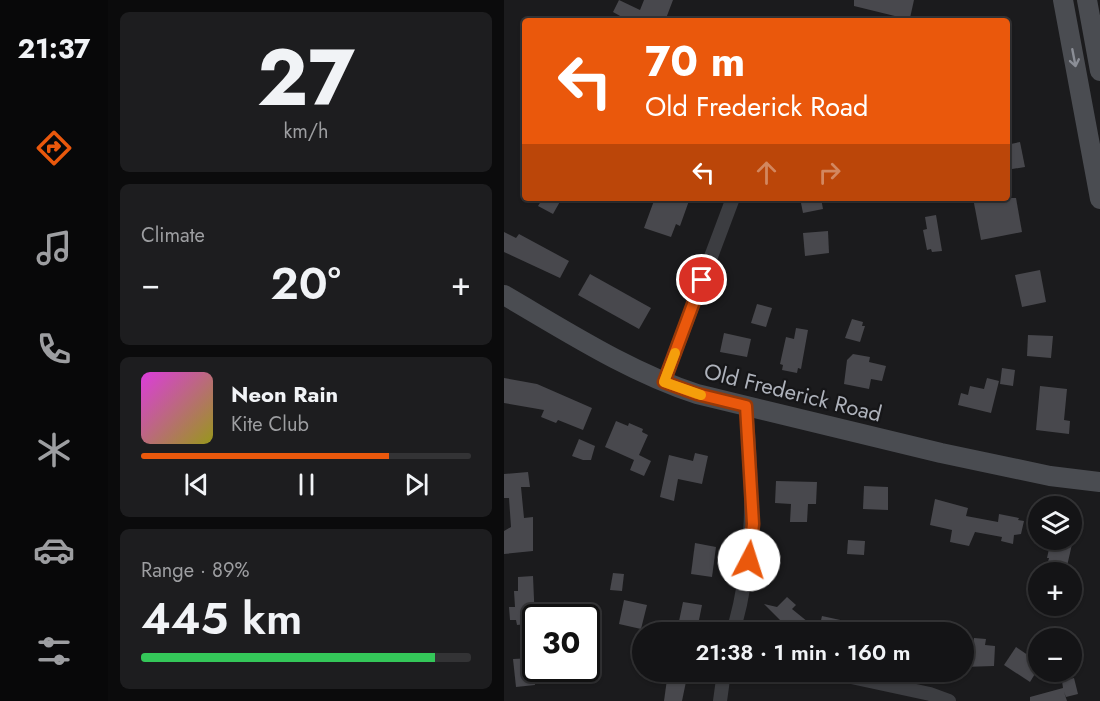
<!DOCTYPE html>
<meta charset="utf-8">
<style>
:root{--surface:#141416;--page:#1d1d1f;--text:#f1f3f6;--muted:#9d9ea1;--line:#333335;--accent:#ea580c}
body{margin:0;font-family:Jost,sans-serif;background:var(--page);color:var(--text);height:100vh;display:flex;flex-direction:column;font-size:22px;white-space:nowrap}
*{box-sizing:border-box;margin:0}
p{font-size:20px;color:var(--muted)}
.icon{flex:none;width:33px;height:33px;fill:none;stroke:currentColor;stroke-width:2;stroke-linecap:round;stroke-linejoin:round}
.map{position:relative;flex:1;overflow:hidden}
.details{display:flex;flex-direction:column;gap:12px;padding:12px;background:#0b0b0c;width:396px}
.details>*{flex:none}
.guide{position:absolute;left:18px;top:18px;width:488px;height:183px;border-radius:6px;box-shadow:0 2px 4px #0004,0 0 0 2px var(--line);background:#ea580c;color:#fff;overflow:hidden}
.tools{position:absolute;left:524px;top:496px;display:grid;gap:12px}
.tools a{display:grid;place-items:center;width:54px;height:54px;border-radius:50%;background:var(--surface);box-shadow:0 2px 4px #0004,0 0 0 2px var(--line);font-size:30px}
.speed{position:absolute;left:18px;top:604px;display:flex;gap:12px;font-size:30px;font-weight:700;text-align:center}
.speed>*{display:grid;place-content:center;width:78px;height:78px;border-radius:50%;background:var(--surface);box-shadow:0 2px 4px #0004,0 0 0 2px var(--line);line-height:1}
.speed .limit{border:3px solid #111;border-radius:9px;background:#fff;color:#111}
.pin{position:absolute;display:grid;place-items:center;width:51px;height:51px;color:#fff;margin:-26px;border:3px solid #fff;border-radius:50%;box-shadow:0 2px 6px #0007}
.me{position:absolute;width:66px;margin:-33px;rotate:5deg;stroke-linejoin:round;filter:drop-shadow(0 0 4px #0008)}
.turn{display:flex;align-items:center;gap:21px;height:126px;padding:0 24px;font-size:27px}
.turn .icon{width:78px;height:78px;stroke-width:2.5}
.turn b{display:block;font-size:42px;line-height:51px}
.lanes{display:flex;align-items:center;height:57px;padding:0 24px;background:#0003;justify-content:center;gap:30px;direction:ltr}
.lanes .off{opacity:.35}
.big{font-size:45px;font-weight:600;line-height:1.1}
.details .tile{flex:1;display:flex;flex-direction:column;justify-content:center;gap:9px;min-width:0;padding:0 21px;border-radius:9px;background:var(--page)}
.details .dial{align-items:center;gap:0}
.dial b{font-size:78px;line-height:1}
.song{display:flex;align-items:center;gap:18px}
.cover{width:72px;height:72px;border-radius:9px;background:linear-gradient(135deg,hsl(300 70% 55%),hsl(60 70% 35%))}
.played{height:6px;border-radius:3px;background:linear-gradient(90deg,var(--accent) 75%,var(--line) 75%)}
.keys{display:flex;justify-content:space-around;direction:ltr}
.heat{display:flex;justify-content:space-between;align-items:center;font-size:33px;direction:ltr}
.charge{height:9px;border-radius:4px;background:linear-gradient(90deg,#34c759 89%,var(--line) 0)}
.trip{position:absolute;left:128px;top:622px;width:342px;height:60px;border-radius:30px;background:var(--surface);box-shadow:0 2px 4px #0004,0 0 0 2px var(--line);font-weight:600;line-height:60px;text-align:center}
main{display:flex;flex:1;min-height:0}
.menu{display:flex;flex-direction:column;width:108px;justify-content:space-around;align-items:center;background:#080809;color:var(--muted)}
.menu .icon{width:42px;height:42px}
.menu .active{color:var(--accent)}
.menu b{font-size:27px;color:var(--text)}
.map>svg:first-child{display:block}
.building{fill:#48484d}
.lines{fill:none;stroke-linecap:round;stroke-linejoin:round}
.street{stroke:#3c3d41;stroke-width:14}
.secondary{stroke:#4a4c51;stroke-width:20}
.oneway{stroke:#8b8e96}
.route-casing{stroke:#983908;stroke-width:15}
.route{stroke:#ea580c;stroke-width:10}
.slow{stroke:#f59e0b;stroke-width:10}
.labels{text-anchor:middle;stroke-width:4.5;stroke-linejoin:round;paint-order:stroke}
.street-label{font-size:22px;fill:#aeb2bb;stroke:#161618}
</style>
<main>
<nav class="menu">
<b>21:37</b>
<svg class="icon active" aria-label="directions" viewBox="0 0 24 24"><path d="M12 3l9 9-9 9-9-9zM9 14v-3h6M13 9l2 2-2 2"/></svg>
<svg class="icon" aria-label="music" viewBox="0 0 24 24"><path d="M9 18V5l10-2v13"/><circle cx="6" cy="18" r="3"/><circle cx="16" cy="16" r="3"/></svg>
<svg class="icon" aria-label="phone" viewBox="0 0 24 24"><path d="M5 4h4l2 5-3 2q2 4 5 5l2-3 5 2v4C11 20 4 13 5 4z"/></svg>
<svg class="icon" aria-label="climate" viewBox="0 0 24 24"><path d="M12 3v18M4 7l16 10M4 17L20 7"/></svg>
<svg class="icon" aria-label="car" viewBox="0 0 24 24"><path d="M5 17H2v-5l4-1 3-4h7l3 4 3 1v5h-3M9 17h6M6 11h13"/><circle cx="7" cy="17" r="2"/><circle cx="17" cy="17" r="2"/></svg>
<svg class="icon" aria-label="filters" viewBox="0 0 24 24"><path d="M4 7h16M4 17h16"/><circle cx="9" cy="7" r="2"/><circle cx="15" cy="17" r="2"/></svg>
</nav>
<section class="details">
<div class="tile dial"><b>27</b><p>km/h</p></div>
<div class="tile"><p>Climate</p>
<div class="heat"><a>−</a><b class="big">20°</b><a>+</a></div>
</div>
<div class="tile">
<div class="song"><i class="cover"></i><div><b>Neon Rain</b><p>Kite Club</p></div></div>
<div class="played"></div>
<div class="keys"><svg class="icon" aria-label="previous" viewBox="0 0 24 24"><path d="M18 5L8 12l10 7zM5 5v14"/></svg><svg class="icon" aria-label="pause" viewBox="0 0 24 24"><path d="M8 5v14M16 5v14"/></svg><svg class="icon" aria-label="next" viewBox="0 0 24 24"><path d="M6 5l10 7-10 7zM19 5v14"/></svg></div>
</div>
<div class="tile"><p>Range · 89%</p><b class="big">445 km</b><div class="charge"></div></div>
</section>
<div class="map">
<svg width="596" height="701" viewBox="0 0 596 701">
<rect width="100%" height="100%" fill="#1b1b1d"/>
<g class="building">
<path d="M115,0L136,10L140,0H169L161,21H125L109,12Z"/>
<path d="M350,0H410L406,18H399L350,6Z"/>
<path d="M516,142L521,167L502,170V145Z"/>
<path d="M39,198H58L49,214L34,206Z"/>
<path d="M151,198H186L176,226L172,224L167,237L140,228Z"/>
<path d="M296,198H317L319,209L299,213Z"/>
<path d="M469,198H512L518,232L477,240Z"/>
<path d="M432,215L438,251L428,252L427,249L423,250L419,230L423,229L421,217Z"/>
<path d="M324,231L325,253L301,256L299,233Z"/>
<path d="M0,232L12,238L15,234L65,261L56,278L0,252Z"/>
<path d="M536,270L542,302L518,307L511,275Z"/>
<path d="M86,274L147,308L135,329L74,295Z"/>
<path d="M253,304L268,308L262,327L247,323Z"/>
<path d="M348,319L359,322L358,326H361L356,342L341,338Z"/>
<path d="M292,328L304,330L297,369L294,368L293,373L278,370L279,365L276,364L282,337L290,339Z"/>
<path d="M220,333L247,339L243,357L216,352Z"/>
<path d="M524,335L549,336L547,358L523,356Z"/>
<path d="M349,354L366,357L365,362L382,366L378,381L367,379L365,389L340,384L343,360Z"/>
<path d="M498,368L511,370L509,386L496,384Z"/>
<path d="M0,378L33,384L88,408L79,430L54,420L52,423L37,417L40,410L0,403Z"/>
<path d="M483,378L495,381L487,413L454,405L457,393L464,395L466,386L480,389Z"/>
<path d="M536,386L563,389L560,420L566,421L565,434L532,430Z"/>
<path d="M112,421L124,426L125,423L139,429L138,432L144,435L135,455L147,461L140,476L126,470L130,460L101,447Z"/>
<path d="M75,439L91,446L87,460H79L68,456Z"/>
<path d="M191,453L204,456L198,484L174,479L170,501L156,497L165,455L189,461Z"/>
<path d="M24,472L26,487H17L20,518L29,517V551L0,554V531L7,527L5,498H0V474Z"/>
<path d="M272,481L313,482L312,504H304L303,522H286L287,504L271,503Z"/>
<path d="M360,486L384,487V510L359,509Z"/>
<path d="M431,499L464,508L462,516L494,522L495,514L515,518L514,520L520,521L517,534L510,535L509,544L497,541L498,537L471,532L465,546L446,542L448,530L426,525Z"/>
<path d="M344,540L361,541L360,555L343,554Z"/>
<path d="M547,540H569L563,566L544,562L545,558H543Z"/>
<path d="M191,543L212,547L208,577L187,574Z"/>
<path d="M109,573L120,574L118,591L106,590Z"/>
<path d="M29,576L31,623L13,625L12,620H6L5,607H11L10,591H14V577Z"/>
<path d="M283,597L292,605L288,609L304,622L293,633H289L260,604L273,607Z"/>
<path d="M120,600L143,605L137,629L115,624Z"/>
<path d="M179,602L198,605L193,630L174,626Z"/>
<path d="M318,616L373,628V633H314Z"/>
<path d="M470,638L482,639L481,645L491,646L490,666L459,667V646H469Z"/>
<path d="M512,647L534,662V669L526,682L500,665Z"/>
<path d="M29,658L31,685L12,687L9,659Z"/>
<path d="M164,672H184L178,701H160Z"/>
<path d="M570,678L574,694L562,697L560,692L563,701H526V697L559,688L558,681Z"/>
</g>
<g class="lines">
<g class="street">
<path d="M160,382L229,198"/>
<path d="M229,633C252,550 249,491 242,406"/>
<path d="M324,672L426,694L445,701"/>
<path d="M216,701L220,672"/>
</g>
<g class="secondary">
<path d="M559,0L596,199"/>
<path d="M583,0L596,71"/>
<path d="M0,295C62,331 125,372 193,394L437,453L546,476L596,482"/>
</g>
</g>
<defs><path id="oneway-shaft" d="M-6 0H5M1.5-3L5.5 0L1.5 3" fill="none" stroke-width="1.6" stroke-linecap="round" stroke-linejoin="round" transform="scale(1.5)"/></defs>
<use class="oneway" href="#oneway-shaft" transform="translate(570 58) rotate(79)"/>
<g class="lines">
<defs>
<path id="route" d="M198,280L160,382L193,394L242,406L249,524L245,560"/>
</defs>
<use href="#route" class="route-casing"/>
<use href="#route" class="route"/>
<path class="slow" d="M171,353L160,382L197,395"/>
</g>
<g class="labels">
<g class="street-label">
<text transform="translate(289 392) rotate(14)" y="8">Old Frederick Road</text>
</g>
</g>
</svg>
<div class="tools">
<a><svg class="icon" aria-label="layers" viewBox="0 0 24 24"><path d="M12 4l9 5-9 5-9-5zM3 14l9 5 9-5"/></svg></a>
<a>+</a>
<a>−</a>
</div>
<div class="speed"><div class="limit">30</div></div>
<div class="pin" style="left:198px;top:280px;background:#d93025"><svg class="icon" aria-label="arrive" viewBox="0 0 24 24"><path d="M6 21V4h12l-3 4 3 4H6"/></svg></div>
<svg class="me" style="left:245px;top:560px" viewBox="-20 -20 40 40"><circle r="19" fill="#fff"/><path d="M0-13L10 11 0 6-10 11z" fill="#ea580c"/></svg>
<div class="trip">21:38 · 1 min · 160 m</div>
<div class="guide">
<div class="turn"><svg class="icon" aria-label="left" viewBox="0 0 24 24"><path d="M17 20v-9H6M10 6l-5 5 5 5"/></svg><div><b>70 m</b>Old Frederick Road</div></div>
<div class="lanes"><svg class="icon" aria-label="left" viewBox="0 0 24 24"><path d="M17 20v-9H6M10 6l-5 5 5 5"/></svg><svg class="icon off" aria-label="ahead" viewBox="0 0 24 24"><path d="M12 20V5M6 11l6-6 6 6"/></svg><svg class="icon off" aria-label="right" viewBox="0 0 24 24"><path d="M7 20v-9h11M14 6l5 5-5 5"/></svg></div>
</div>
</div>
</main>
